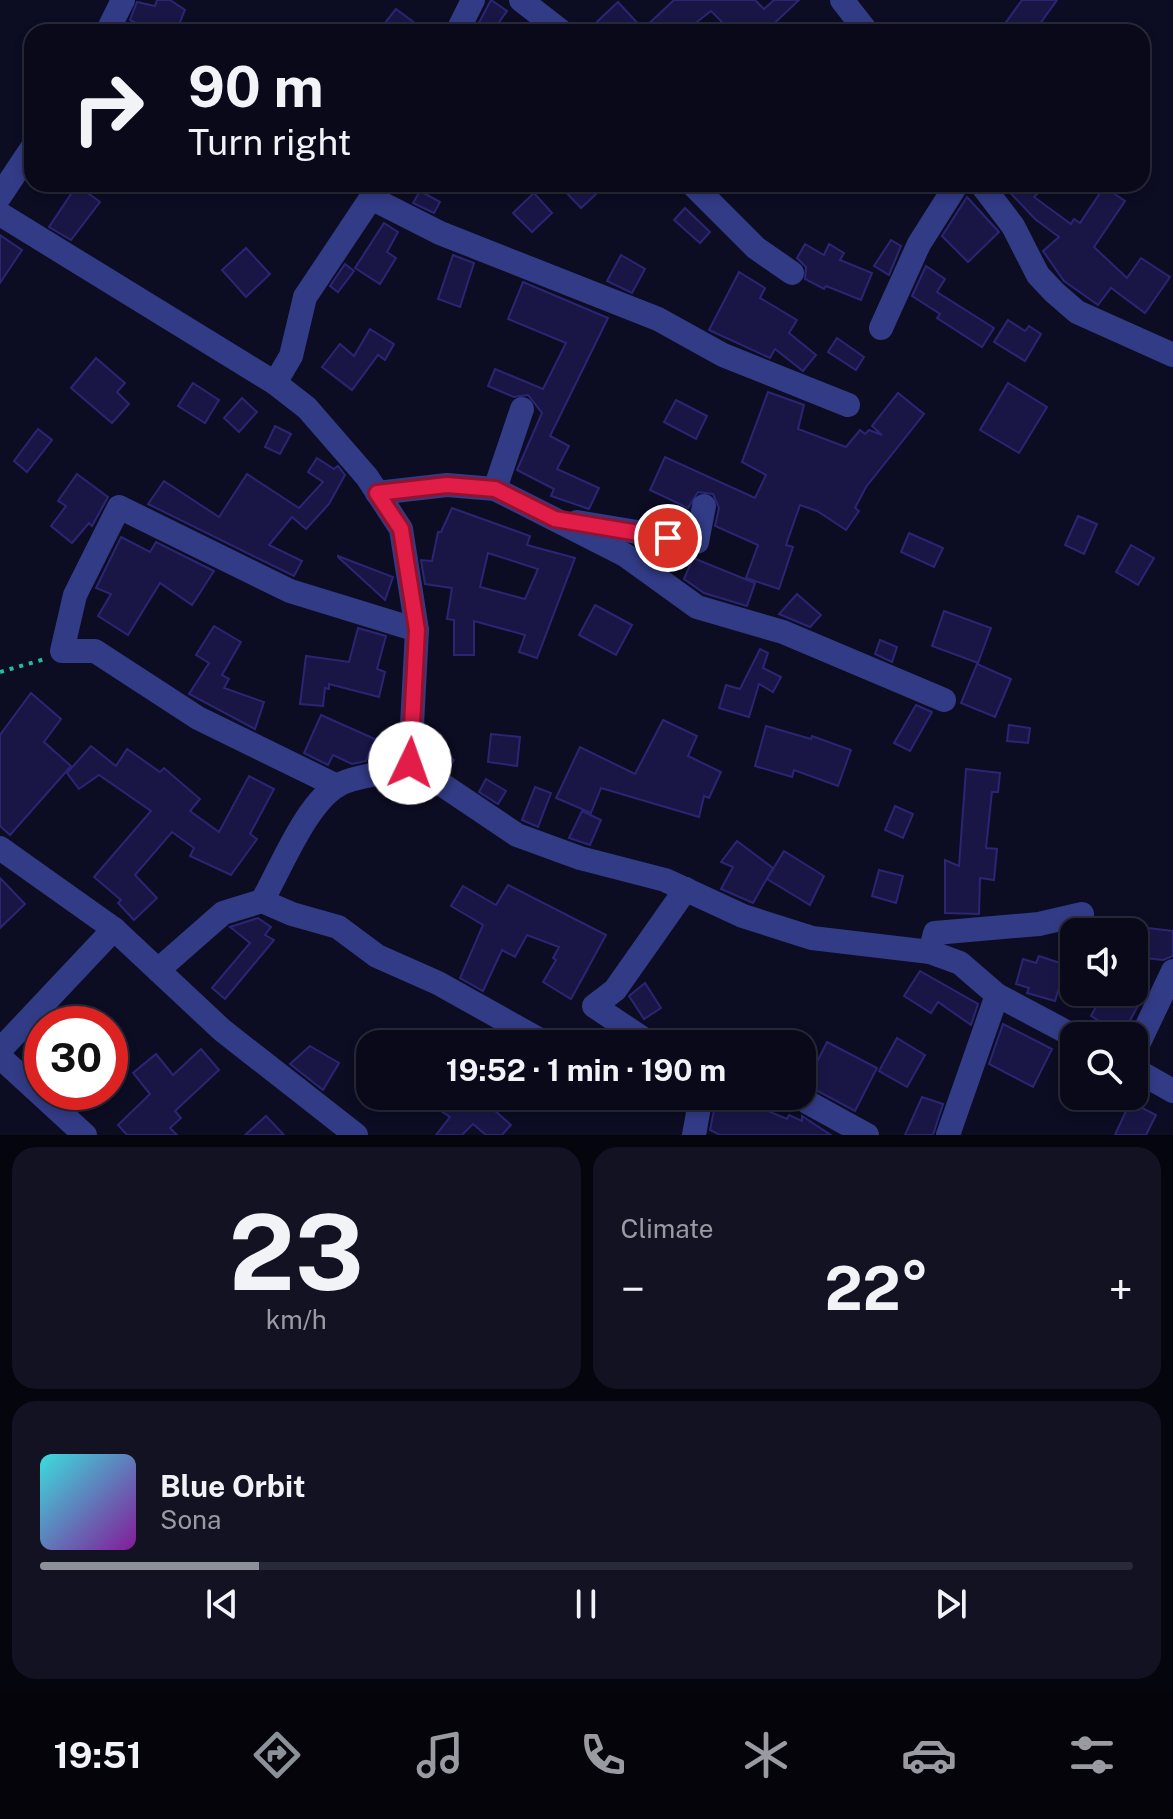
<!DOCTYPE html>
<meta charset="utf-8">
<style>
:root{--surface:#09091a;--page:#121223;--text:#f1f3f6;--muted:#999aa2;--line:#292a39;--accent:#8c9099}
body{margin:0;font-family:"Public Sans",sans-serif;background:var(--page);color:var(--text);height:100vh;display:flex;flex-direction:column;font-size:30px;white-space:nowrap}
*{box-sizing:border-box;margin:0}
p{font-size:26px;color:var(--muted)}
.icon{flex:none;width:44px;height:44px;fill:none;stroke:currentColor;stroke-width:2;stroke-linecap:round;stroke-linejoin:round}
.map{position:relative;height:1135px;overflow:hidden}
.panel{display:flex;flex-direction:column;gap:12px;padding:12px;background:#05050e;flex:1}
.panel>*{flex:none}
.guide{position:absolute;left:24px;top:24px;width:1126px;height:168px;border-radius:24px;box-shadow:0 4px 12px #0003,0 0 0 2px var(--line);background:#09091a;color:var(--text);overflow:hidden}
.fabs{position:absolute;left:1060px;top:918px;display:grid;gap:16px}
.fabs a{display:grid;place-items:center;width:88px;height:88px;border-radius:16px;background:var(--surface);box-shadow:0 4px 12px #0003,0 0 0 2px var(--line);font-size:40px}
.speed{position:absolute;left:24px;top:1006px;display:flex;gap:16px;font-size:40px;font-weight:700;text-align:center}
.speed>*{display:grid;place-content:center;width:104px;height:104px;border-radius:50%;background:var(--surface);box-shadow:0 4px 12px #0003,0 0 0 2px var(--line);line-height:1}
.speed .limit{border:12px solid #d22;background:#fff;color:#111}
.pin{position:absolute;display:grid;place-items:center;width:68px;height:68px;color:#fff;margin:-34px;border:4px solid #fff;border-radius:50%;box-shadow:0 2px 8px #0007}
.me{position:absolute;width:88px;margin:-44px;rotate:3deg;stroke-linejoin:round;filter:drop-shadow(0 0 6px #0008)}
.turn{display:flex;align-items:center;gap:28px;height:168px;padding:0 32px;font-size:36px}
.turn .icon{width:104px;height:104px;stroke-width:2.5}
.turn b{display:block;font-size:56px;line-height:68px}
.big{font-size:60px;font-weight:700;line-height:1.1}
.panel .widget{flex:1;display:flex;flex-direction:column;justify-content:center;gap:12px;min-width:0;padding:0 28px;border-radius:24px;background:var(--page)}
.panel .dial{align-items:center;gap:0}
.dial b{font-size:104px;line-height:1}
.song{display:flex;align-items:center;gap:24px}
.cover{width:96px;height:96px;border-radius:12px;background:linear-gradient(135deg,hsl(180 70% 55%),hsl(290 70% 35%))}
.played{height:8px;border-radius:4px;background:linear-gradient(90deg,var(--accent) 20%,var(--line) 20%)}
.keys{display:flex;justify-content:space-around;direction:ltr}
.heat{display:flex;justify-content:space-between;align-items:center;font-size:44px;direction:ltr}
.panel .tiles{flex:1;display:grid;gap:12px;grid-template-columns:1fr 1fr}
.widget:last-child{grid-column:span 2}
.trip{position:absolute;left:356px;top:1030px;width:460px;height:80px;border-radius:24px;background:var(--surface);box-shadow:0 4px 12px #0003,0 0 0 2px var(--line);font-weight:700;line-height:80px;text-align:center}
.menu{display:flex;height:128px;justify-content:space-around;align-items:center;background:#04040a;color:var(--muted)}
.menu .icon{width:56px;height:56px}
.menu .selected{color:var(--accent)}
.menu b{font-size:36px;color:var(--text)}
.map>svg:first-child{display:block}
.building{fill:#191646;stroke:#2a2674;stroke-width:2;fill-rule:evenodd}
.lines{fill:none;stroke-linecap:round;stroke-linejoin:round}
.path{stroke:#23bd9e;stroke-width:4;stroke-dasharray:4 6;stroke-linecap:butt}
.minor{stroke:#323b86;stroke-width:24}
.route-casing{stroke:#92132f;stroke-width:20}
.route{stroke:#e11d48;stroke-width:14}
</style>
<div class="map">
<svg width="1173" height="1135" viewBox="0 0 1173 1135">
<rect width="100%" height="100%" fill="#0c0c23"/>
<g class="building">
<path d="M157,0H170L185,10L176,32H152L130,20L137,2L155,6Z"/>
<path d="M491,0L507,11L492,32H474Z"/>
<path d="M674,0H755L764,9L774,0H799L765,32H732L711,11L684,32H586L618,2L643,29Z"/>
<path d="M1022,0H1057L1034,32H999Z"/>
<path d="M396,9L427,32H378Z"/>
<path d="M558,184H607L581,208Z"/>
<path d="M1002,184H1048L1034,197L1071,224L1074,219L1080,223L1104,187L1125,201L1094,247L1127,278L1141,258L1170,277L1145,313L1111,288L1098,305L1064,281L1043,251L1059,237L1035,219Z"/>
<path d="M77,185L100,202L71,240L49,227Z"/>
<path d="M420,191L440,202L434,213L413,203Z"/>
<path d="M534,193L552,213L532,232L513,213Z"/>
<path d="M967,197L999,232L968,262L942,236Z"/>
<path d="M685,208L710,232L700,243L674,220Z"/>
<path d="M384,223L398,232L387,252L396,258L380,284L355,268Z"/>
<path d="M0,235L22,250L0,283Z"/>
<path d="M891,240L901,246L889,275L874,266Z"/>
<path d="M805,244L824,255L829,244L844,253L840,260L872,273L861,300L826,286L824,289L805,279L806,267L797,258Z"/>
<path d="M246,248L270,274L246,297L222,270Z"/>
<path d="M453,255L474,263L460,307L438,299Z"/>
<path d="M621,255L645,269L632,293L607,281Z"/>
<path d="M345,264L354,271L338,292L330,286Z"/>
<path d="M926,266L945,279L937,292L994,328L982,347L937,318L940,314L912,296Z"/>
<path d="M739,272L765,288L760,298L797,320L789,333L816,355L803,371L775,349L770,358L709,330Z"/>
<path d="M523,282L608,318L550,436L569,446L557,469L599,488L589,509L551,496L554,489L517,470L542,413L528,395L514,397L488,386L495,369L543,389L566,343L508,319Z"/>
<path d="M1008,320L1025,331L1029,326L1041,334L1025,361L994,342Z"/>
<path d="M370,329L394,344L385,360L378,355L352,390L322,367L340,344L354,356Z"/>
<path d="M837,338L864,357L856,370L828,352Z"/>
<path d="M96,358L125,383L117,392L129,404L112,423L71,388Z"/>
<path d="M193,383L219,400L205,423L178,406Z"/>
<path d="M1008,383L1047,407L1019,453L980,430Z"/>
<path d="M768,392L804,405L798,429L846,447L860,430L865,434L869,430L882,435L872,426L898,393L924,414L866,487L855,508L859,511L846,530L817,511L800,505L786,545L793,547L779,589L746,578L758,545L715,526L719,508L713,494L698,492L688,508L650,490L665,457L755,498L766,475L742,462Z"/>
<path d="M242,398L257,412L239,432L224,418Z"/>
<path d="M676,400L707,416L696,439L664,422Z"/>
<path d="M275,426L291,434L280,454L265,447Z"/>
<path d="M38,429L52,440L27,472L14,461Z"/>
<path d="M317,458L334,469L338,466L345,475L329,504L306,529L292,517L269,545L302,561L294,576L148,504L164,481L219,517L247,474L299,508L323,482L308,472Z"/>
<path d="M77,474L108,497L92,526L89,523L72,543L51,526L66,506L58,501Z"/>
<path d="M452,508L530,536L527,545L575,558L537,658L519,652L525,635L474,621V655H454V620L447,619L452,588L425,584L421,560L432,561L438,532H441ZM488,553L538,569L525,599L480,587Z"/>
<path d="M1078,516L1097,524L1084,554L1065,545Z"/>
<path d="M909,533L943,548L934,567L901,552Z"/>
<path d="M121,537L150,552L156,542L214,571L192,605L160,583L128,635L98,616L111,594L96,588Z"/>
<path d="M1131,545L1154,558L1138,585L1116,572Z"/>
<path d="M338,556L393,577L385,600L338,557Z"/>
<path d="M693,558L755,583L747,606L704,593L684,579Z"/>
<path d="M797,594L821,615L810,627L779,614Z"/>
<path d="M595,605L632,625L616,655L579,635Z"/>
<path d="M944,611L991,628L978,663L932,646Z"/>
<path d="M214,626L241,642L222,675L229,679L224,688L264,702L255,729L189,694L209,663L196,655Z"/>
<path d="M358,628L386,636L377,669L385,672L379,697L329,684V689L325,688L323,706L300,704L306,656L349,662Z"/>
<path d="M880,640L897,647L892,662L875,654Z"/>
<path d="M760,649L768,653L763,668L781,677L773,692L759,684L749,717L719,708L726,685L740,689Z"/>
<path d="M977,664L1011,679L995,717L961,703Z"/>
<path d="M31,693L61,719L44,742L71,766L10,835L0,826V735Z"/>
<path d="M916,705L932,712L910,751L894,743Z"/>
<path d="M321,715L375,739L366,761L352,764L333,755L328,765L304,753Z"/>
<path d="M663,720L697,736L688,756L721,772L709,798L704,796L699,817L601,788L591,813L556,798L580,747L635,774Z"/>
<path d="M1009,725L1030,728L1028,743L1007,741Z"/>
<path d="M766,726L811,739L812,736L851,750L838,786L794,770L792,777L755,766Z"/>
<path d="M491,734L520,737L517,766L488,762Z"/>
<path d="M426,742L454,760L447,770L425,755Z"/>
<path d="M91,746L116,766L127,749L160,772L164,768L200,799L190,811L219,832L249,776L274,789L250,834L257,839L231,875L190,856L194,848L172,832L135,875L157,898L134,920L118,903L121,900L94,877L151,811L99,775L79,789L67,773Z"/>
<path d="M966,769L1000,773L998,792H992L986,848L997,849L994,880L980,878L979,914L945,913V860L959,866Z"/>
<path d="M486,779L506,791L498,804L479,792Z"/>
<path d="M535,787L551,793L538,827L522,820Z"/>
<path d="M895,806L913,814L903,838L885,830Z"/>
<path d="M582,811L601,820L590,845L569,838Z"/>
<path d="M737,841L773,868L753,903L721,889L733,867L721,862Z"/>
<path d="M784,851L824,876L810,905L767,879Z"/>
<path d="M879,870L903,876L896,903L872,896Z"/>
<path d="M0,878L25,904L0,928Z"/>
<path d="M508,885L606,935L571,999L543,982L556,960L553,958L559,947L527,935L515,957L502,950L483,991L460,978L483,925L451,906L463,886L496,905Z"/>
<path d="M258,918L271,927L265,935L274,940L225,999L212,988L250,943L230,927Z"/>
<path d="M1148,928L1173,931V956L1163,960L1145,958Z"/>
<path d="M1039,956L1066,965L1055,1001L1027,993L1029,988L1016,984L1023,959L1036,963Z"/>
<path d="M920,971L978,1004L971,1025L938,1002L931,1013L904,996Z"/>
<path d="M645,983L661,1008L644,1019L629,996Z"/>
<path d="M1104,992H1118L1139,1004L1122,1035L1091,1016Z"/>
<path d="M1003,1024L1052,1049L1033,1087L989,1064Z"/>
<path d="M897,1038L925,1055L907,1087L879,1071Z"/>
<path d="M827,1042L877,1068L855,1111L814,1089L802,1088V1059L815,1066Z"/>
<path d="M310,1046L339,1063L323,1090L290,1064Z"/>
<path d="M201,1049L219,1070L175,1111L181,1118L170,1128L177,1135H127L118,1125L150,1094L133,1073L156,1054L173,1075Z"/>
<path d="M446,1096H500L492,1108L511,1125L502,1135H486L473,1124L462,1135H436L450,1117L438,1109Z"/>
<path d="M733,1096L758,1101L756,1106L787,1119L789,1115L802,1121V1116L831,1135H720L710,1130L715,1105L726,1111Z"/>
<path d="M922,1097L943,1104L933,1135H905Z"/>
<path d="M1130,1102L1156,1115L1146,1135H1115Z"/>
<path d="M266,1116L284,1135H245Z"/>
</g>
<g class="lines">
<path class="path" d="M0,672L45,659"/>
<g class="minor">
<path d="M521,0L562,32"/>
<path d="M842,0L867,32"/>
<path d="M107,32L123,0"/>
<path d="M457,32L473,0"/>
<path d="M692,184L756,248L792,273"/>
<path d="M981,184L1013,226L1038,275L1054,292L1077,312L1173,355"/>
<path d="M0,196L32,148"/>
<path d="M0,214L275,383L307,408L367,477L401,529L417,630L410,763L517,835L580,858L665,880L743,916L812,938L930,952L960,963L997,995L1074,1036"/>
<path d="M881,328L919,244L957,184"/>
<path d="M275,383L291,356L305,297L371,198L440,233L658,319L723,355L848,405"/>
<path d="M495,489L522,409"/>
<path d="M377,493L447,485L495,489L625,555L697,607L783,632L944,700"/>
<path d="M577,522L697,542L704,506"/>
<path d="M337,786L198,718L95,651H62L75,595L119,507L290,591L417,630"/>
<path d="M0,848L114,929L222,1030L356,1135"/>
<path d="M262,901C281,868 307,801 340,784C363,773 388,776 410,763"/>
<path d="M930,952L935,933L1039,924L1082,914"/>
<path d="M158,970L223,913L262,901L292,914L338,927L377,956L438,983L547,1044"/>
<path d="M651,1044L594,1006L615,990L686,889"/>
<path d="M0,1050L114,929"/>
<path d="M1134,1053L1173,971"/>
<path d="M0,1057L85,1135"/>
<path d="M1134,1069L1173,1091"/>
<path d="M807,1102L867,1135"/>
<path d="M694,1135L701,1096"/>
<path d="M948,1135L997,995"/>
</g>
</g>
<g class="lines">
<defs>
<path id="route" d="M410,763L417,630L401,529L377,493L447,485L495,489L555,519L668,538"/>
</defs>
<use href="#route" class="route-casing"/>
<use href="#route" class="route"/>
</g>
</svg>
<div class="fabs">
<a><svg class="icon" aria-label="sound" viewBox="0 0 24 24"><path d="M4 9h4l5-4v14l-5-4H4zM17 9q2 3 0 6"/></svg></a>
<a><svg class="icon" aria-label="search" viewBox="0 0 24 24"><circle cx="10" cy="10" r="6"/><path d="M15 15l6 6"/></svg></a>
</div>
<div class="speed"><div class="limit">30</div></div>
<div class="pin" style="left:668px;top:538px;background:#d93025"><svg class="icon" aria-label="arrive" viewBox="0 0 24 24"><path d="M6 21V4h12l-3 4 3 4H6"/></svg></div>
<svg class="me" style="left:410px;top:763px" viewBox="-20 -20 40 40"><circle r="19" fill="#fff"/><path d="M0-13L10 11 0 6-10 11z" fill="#e11d48"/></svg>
<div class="trip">19:52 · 1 min · 190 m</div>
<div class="guide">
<div class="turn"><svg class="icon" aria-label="right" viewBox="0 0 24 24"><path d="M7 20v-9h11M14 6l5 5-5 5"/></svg><div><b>90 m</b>Turn right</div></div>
</div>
</div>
<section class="panel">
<div class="tiles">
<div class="widget dial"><b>23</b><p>km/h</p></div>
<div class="widget"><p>Climate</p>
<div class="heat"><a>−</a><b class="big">22°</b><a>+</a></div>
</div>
<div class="widget">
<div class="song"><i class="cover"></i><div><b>Blue Orbit</b><p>Sona</p></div></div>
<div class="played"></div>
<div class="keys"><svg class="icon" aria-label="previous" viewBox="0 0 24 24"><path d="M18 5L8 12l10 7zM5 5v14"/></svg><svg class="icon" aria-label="pause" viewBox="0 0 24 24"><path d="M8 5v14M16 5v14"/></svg><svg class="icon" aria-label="next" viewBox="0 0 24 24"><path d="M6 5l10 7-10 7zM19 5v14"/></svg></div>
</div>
</div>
</section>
<nav class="menu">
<b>19:51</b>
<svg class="icon selected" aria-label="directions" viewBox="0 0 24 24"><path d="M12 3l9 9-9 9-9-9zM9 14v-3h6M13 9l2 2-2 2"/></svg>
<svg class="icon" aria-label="music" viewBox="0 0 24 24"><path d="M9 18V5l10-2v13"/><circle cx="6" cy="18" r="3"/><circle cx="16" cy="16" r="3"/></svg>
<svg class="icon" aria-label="phone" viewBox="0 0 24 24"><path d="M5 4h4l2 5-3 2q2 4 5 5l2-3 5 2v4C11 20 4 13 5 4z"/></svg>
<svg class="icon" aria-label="climate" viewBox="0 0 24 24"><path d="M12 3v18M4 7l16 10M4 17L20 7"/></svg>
<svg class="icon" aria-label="car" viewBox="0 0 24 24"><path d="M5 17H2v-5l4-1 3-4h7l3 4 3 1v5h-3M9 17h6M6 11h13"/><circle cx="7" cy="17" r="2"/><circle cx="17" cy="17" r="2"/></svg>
<svg class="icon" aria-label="filters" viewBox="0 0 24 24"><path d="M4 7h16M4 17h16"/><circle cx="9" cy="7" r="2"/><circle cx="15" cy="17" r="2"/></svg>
</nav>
